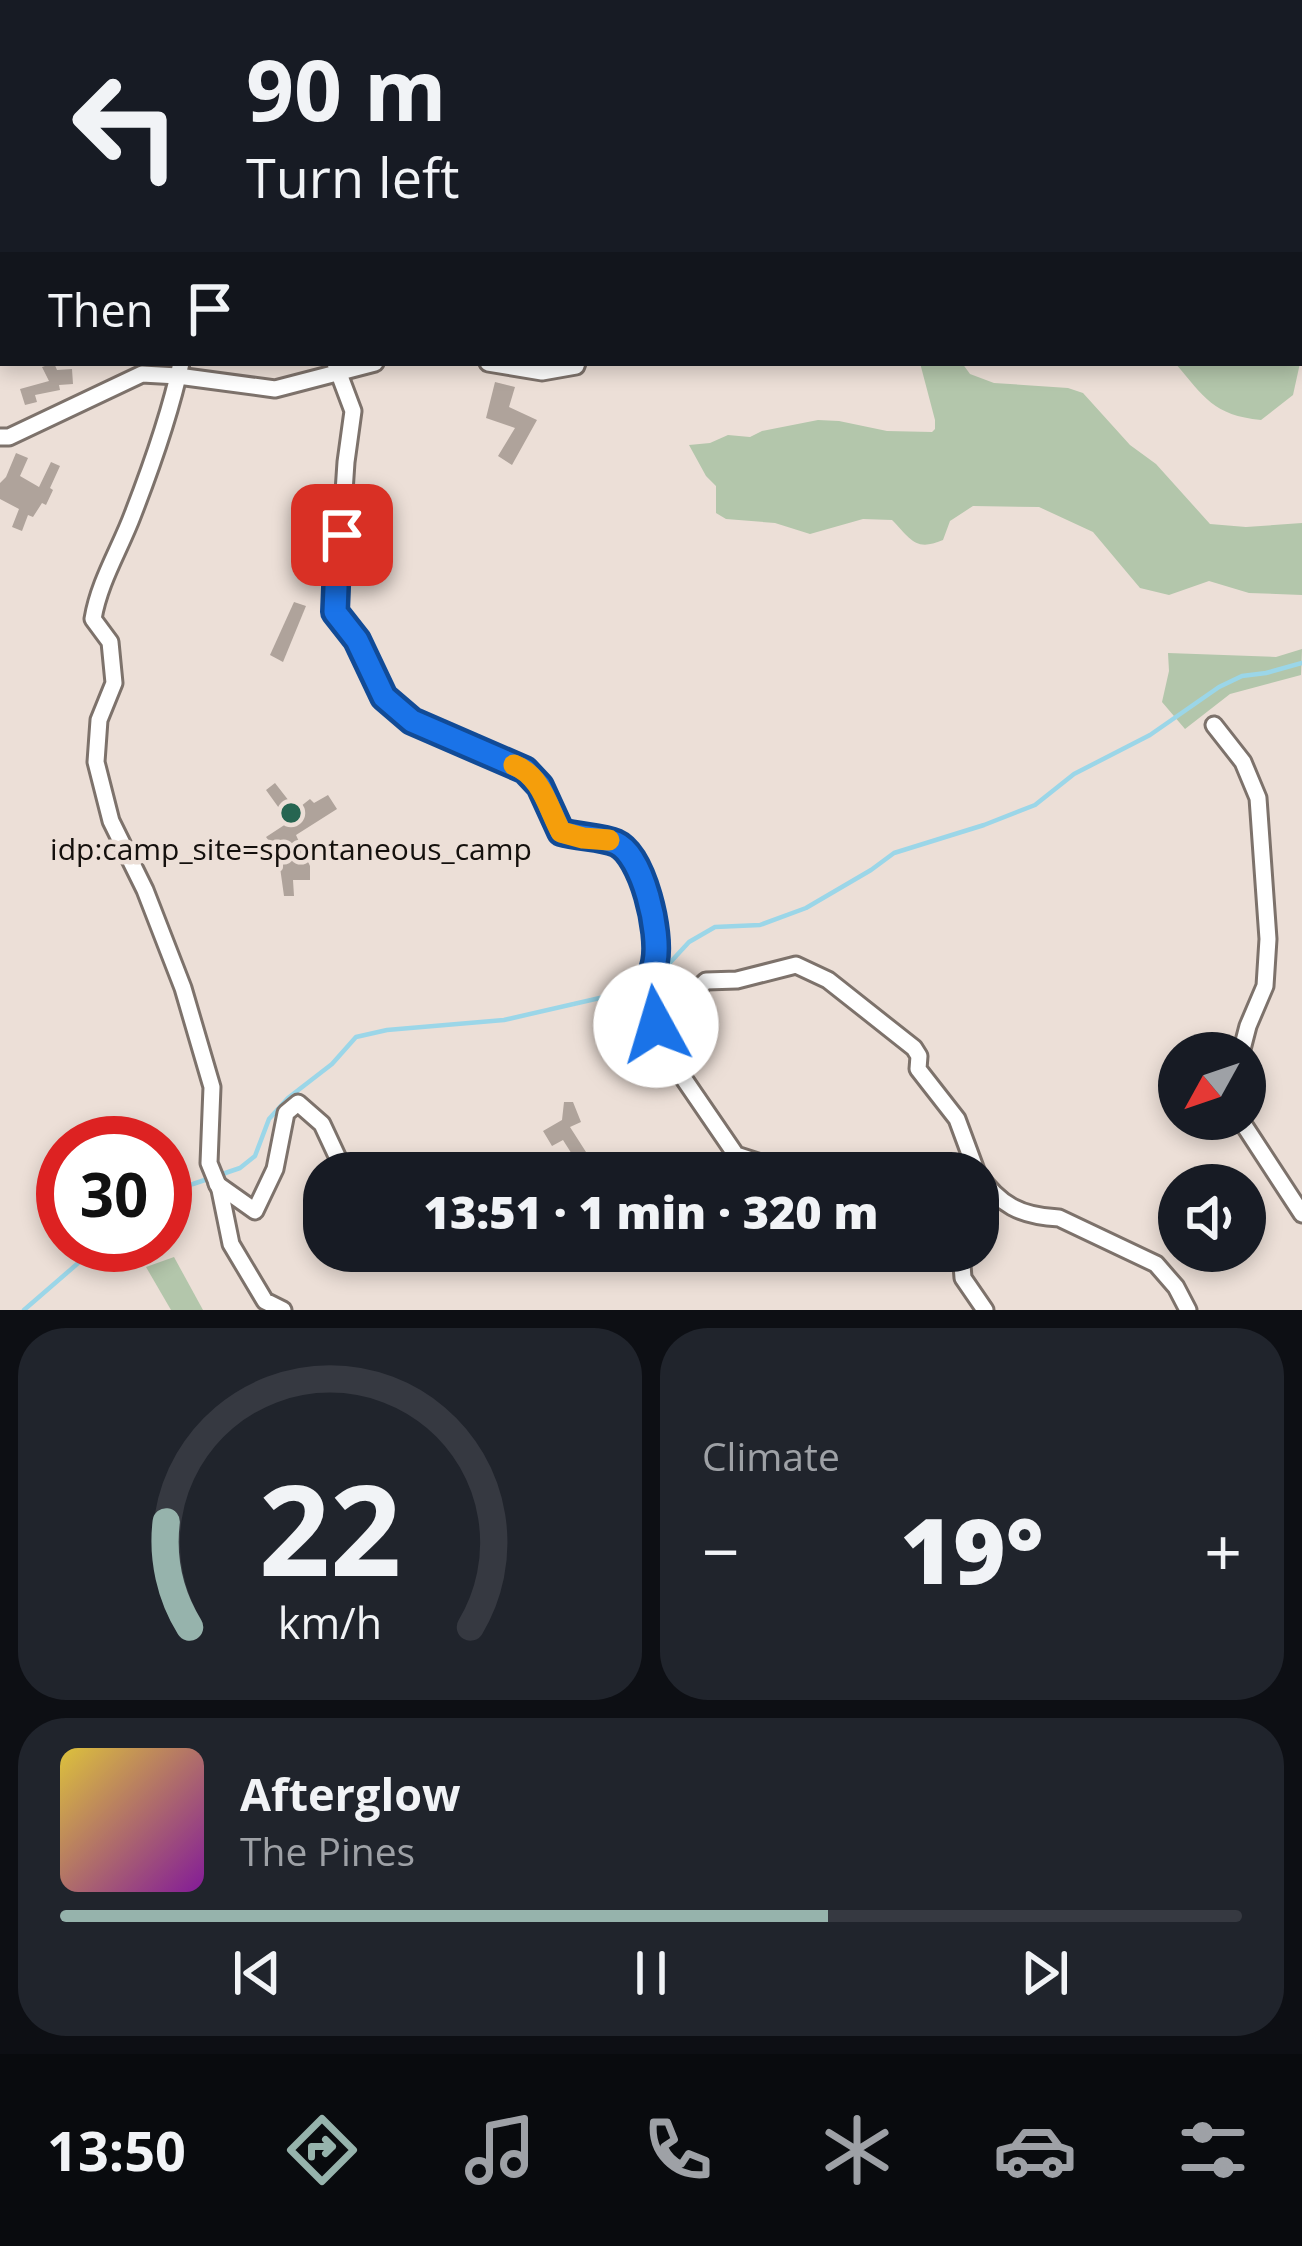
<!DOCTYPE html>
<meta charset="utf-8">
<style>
:root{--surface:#171b24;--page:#20242c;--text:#f1f3f6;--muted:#9ea1a6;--line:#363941;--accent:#96b3ac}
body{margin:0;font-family:"Open Sans",sans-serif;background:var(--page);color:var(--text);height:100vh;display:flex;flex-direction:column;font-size:45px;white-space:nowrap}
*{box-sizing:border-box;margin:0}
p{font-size:39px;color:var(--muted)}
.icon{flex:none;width:66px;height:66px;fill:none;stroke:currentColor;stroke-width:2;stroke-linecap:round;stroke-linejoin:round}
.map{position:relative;height:1310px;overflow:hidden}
.side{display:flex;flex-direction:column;gap:18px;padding:18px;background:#0d0f14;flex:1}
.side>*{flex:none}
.banner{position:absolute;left:0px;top:0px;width:1302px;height:366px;box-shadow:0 6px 18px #0003;background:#171b24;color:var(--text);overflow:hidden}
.needle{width:78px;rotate:230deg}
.tools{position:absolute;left:1158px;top:1032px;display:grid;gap:24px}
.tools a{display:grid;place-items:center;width:108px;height:108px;border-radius:50%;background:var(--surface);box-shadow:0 6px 18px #0003;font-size:60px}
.speed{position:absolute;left:36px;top:1116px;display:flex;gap:24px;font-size:60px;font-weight:700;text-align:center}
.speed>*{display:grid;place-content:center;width:156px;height:156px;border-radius:50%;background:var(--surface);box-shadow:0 6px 18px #0003;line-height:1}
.speed .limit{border:18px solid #d22;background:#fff;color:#111}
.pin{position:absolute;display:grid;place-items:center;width:102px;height:102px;color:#fff;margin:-51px;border-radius:24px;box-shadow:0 6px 18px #0006}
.me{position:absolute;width:132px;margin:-66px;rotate:354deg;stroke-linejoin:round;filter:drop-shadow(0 0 9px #0008)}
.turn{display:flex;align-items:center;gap:42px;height:252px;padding:0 48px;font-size:54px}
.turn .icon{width:156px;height:156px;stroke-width:2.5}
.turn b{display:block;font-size:84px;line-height:102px}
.then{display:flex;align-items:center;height:114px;padding:0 48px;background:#0003;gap:24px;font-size:45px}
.big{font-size:90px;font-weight:800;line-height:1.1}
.side .tile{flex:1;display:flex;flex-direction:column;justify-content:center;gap:18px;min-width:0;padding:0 42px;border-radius:48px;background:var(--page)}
.side .dial{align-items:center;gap:0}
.dial svg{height:312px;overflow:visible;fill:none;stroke:var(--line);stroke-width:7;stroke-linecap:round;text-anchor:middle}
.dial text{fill:var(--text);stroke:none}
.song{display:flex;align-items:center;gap:36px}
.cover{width:144px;height:144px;border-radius:18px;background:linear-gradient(135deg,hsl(50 70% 55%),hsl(290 70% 35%))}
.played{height:12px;border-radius:6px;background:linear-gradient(90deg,var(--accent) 65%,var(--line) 65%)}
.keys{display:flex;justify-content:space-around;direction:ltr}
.heat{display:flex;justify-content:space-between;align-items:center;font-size:66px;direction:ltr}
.side .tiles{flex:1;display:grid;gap:18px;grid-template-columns:1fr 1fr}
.tile:last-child{grid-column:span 2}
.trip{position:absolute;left:303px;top:1152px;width:696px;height:120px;border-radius:48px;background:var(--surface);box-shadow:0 6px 18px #0003;font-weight:800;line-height:120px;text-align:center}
.menu{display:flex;height:192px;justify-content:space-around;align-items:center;background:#090b0e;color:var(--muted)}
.menu .icon{width:84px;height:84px}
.menu .active{color:var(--accent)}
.menu b{font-size:54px;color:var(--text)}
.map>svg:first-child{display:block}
.green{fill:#b3c6ab}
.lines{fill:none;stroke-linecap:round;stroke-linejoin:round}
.stream{stroke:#9bd6e8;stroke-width:4.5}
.building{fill:#afa39b}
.street-casing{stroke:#7d726b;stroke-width:21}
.street{stroke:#fff;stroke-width:15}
.route-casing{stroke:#114b97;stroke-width:30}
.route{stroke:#1a73e8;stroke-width:21}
.slow{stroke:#f59e0b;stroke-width:21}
.poi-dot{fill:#266551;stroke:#ecdfd7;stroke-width:4.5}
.labels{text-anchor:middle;stroke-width:9;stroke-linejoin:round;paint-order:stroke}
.poi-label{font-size:30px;fill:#14100d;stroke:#ecdfd7}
</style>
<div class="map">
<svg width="1302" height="1310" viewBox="0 0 1302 1310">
<rect width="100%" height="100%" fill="#ecdfd7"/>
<g class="green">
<path d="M1299,263H1302V354L1293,395L1261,420C1213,415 1205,398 1175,363H1299Z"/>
<path d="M920,363H962L970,374L994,383L1068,388L1083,393L1130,445L1156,464L1210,524L1246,527L1302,523V595L1249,593L1209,581L1169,595L1140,588L1093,532L1039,507L973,506L950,521L943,540C915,552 911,539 892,520L863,519L810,534L775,523L726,519L716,513V486L706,476L689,445L710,443L728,435L750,437L762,431L818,420L839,421L887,431L932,432L935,429V420Z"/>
<path d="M1302,649L1301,675L1230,694L1185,729L1162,702L1169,671L1168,653L1276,657Z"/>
<path d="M174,1257L203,1310H171L146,1267Z"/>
</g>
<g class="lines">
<g class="stream">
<path d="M0,173L3,171"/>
<path d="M1299,252L1302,253"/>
<path d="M654,980L689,942L715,927L760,925L806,908L871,870L894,853L984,825L1035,805L1074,774L1150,735L1219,687L1242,676L1266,673L1302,663"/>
<path d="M165,1190L193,1184L240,1168L255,1156L269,1119L288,1098L332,1064L356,1037L387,1030L504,1020L639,989"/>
<path d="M24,1310L99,1245"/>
</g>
</g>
<g class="building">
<path d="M54,363L57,370L72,369L73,384L59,385L60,390L35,395L37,402L25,405L20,389L49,381L42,367Z"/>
<path d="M495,382L515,387L509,407L537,420L512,465L498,456L515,428L486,418Z"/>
<path d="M16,453L28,458L20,476L39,487L51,462L60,466L50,488L53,490L46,505L42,503L33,517L28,515L22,531L12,527L19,509L0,499V483L6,477Z"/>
<path d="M294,602L306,606L283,662L270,655Z"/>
<path d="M275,783L296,810L310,799L314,803L328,795L337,809L296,835L310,866V880H293L294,896H284L278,853L266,837L289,822L266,790Z"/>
<path d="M564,1102H573L581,1122L570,1127L586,1152L575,1159L563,1140L552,1146L543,1131L562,1120Z"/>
</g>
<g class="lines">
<defs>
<g id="street">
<path d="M560,0V3"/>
<path d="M252,3L253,0"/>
<path d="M0,216L3,215"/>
<path d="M181,363C170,415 152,465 133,514C120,549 99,582 93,619L110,642L114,683L99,720L96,762L111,821L145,890L183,988L212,1087L209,1163L220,1190L231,1244L265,1301L283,1310"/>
<path d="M335,363L353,411L346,462L336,612L357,640L384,697L412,721L525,770L540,786L561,832C578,837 601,836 616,843C643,855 661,933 655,962C651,984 641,990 641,1015L663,1028"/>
<path d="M488,363L542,372L576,366L577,363"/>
<path d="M0,437H9L142,374L178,376L275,389L375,363"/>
<path d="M1214,725L1243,762L1258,798L1268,939L1265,986L1248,1026L1241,1053"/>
<path d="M1240,1119L1302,1214"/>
<path d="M890,1173L883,1170L841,1167H773L736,1155L671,1060L663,1028L681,1004L706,981L737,980L796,965L828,980L914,1048L919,1056L918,1069L957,1119L977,1173"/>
<path d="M978,1174C1000,1205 1020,1216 1059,1218L1156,1264L1176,1287L1188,1310"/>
<path d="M217,1184L255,1211L275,1169L286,1113L298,1103L322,1124L343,1169"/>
<path d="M961,1251L963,1278L985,1310"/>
</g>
</defs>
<use href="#street" class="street-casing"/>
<use href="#street" class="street"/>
</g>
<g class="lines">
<defs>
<path id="route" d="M342,535L337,563L335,612L357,640L384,697L412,721L525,770L540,786L561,832C578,837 602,837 616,843C643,855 661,933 655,962C651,984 641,990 641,1015L656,1025"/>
</defs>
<use href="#route" class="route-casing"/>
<use href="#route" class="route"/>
<path class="slow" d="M514,765C542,776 548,808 561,832L583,838L609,840"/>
</g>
<circle class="poi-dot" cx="291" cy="813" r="12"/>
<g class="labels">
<g class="poi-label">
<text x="291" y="860">idp:camp_site=spontaneous_camp</text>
</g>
</g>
</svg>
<div class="tools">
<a><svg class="needle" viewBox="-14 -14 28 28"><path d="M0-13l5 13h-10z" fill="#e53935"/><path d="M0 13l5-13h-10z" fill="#9ea1a6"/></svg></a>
<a><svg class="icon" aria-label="sound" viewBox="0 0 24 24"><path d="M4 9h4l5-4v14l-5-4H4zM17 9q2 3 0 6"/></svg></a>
</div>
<div class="speed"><div class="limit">30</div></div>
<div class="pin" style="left:342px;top:535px;background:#d93025"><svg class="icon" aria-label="arrive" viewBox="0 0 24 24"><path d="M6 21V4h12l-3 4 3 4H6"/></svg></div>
<svg class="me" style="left:656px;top:1025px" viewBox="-20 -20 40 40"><circle r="19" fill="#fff"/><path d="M0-13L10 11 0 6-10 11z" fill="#1a73e8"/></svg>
<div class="trip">13:51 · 1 min · 320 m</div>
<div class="banner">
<div class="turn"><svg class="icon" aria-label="left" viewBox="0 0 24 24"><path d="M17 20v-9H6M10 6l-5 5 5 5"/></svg><div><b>90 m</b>Turn left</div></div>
<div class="then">Then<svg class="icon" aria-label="arrive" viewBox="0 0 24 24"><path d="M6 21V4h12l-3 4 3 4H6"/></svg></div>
</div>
</div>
<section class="side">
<div class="tiles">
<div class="tile dial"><svg viewBox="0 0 100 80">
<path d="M14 69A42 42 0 1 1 86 69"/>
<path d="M14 69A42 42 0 0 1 8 42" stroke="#96b3ac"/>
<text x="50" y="56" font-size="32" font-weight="700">22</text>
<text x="50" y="72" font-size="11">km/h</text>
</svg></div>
<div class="tile"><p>Climate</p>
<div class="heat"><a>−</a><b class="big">19°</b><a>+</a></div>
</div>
<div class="tile">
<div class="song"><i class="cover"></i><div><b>Afterglow</b><p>The Pines</p></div></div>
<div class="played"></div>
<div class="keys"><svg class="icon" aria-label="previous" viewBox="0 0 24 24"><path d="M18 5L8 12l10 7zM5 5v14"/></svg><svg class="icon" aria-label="pause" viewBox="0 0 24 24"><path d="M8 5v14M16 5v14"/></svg><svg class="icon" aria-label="next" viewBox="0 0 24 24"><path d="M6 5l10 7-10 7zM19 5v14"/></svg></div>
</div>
</div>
</section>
<nav class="menu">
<b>13:50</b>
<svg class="icon active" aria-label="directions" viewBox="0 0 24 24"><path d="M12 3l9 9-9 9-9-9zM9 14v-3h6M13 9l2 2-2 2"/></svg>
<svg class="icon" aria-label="music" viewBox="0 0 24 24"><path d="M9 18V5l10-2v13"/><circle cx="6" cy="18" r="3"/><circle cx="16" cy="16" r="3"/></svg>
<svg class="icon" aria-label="phone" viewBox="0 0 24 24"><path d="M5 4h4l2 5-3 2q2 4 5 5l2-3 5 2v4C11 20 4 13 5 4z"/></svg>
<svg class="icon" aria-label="climate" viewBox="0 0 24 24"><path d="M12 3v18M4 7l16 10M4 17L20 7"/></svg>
<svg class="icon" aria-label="car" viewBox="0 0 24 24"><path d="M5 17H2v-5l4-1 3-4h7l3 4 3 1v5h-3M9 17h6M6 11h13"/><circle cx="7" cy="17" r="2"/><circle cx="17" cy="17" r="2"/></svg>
<svg class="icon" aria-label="filters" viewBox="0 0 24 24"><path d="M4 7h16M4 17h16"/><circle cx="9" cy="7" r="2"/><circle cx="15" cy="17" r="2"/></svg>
</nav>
